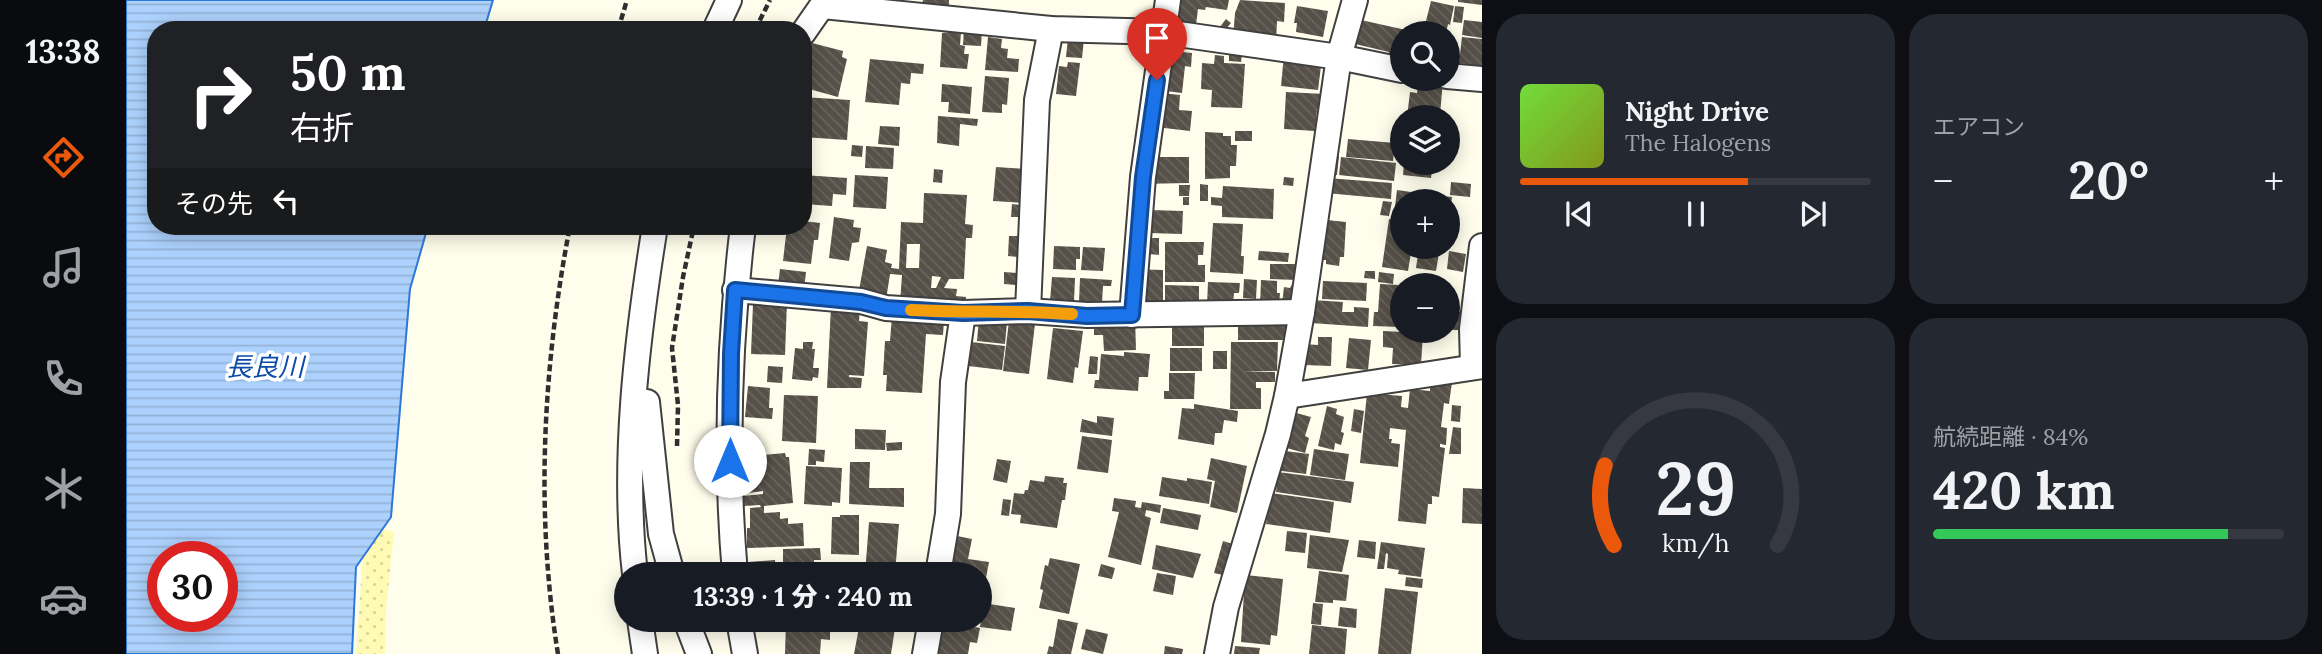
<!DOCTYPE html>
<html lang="ja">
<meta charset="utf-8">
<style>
:root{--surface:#171b24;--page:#242831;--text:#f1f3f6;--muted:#9ea1a6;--line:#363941;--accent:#ea580c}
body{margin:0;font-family:Lora,"Noto Sans JP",serif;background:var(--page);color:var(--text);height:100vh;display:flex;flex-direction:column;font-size:26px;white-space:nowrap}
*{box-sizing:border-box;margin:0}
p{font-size:23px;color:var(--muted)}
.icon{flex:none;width:38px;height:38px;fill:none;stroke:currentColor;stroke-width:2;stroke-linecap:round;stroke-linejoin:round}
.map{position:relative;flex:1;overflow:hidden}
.details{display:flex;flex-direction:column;gap:14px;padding:14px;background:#0d0f14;width:840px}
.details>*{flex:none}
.banner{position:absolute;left:21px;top:21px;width:665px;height:214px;border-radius:28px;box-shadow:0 4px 18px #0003;background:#202124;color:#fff;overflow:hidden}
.buttons{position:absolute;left:1264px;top:21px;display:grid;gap:14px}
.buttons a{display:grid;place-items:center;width:70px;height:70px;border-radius:50%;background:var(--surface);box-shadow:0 4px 18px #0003;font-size:35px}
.speed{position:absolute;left:21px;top:541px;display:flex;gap:14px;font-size:35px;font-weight:700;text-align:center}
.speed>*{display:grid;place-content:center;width:91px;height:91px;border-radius:50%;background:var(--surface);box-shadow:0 4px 18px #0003;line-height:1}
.speed .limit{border:10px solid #d22;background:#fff;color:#111}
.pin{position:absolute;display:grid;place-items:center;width:60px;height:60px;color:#fff;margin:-72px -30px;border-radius:50% 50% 50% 0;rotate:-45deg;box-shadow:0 0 7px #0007}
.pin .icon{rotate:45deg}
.me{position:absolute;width:77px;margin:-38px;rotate:0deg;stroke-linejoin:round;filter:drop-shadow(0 0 5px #0008)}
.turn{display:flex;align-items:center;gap:24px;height:147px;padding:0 28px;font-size:32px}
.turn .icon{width:91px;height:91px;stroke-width:2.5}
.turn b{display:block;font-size:49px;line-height:60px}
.then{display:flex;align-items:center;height:66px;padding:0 28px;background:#0003;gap:14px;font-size:26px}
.big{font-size:52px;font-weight:800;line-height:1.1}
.details .card{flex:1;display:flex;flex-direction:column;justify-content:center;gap:10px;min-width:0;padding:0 24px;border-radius:28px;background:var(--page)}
.details .dial{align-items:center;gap:0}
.dial svg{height:182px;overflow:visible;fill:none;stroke:var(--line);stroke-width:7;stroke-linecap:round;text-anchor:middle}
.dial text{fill:var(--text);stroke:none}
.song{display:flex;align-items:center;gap:21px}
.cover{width:84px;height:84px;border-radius:10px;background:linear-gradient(135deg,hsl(100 70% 55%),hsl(70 70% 35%))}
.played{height:7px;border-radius:4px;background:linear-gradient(90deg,var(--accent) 65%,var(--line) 65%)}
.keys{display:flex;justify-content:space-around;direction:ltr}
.heat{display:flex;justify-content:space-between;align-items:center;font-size:38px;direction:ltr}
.charge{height:10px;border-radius:5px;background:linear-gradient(90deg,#34c759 84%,var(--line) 0)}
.details .tiles{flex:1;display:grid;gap:14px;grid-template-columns:repeat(2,1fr)}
.trip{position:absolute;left:488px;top:562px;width:378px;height:70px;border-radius:35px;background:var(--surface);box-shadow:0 4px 18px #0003;font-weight:800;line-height:70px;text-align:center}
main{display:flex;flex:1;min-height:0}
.dock{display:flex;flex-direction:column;width:126px;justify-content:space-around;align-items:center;background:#090b0e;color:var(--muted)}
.dock .icon{width:49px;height:49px}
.dock .on{color:var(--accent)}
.dock b{font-size:32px;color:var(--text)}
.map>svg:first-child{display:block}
.sand{fill:url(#sand-dots)}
.water{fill:url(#water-rules);stroke:#2c78d9;stroke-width:2;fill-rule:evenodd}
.building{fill:url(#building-back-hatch);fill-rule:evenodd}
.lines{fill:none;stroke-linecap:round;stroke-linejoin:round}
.street-casing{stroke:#404040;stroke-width:28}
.path{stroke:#2f2f2f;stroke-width:4.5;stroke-dasharray:7 3.5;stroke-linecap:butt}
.street{stroke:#fff;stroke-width:24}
.route-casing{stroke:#114b97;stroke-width:18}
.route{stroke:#1a73e8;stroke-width:12}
.slow{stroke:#f59e0b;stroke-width:12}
.labels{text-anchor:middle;stroke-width:7;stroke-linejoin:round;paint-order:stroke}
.water-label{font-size:26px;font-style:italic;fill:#0b4aa9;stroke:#fff}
</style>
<main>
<nav class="dock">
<b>13:38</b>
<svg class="icon on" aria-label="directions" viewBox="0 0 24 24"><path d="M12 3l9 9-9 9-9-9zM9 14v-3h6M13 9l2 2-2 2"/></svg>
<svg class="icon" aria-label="music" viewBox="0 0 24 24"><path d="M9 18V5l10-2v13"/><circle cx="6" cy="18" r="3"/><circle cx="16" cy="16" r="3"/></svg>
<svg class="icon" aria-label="phone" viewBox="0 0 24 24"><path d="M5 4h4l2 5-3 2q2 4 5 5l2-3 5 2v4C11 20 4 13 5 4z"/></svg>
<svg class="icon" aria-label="climate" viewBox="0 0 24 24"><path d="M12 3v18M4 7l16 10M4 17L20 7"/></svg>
<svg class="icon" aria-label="car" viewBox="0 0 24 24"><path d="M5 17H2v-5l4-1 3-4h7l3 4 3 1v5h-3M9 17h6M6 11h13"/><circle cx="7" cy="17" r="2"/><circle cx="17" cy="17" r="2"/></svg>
</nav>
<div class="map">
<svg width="1356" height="654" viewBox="0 0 1356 654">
<defs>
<pattern id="sand-dots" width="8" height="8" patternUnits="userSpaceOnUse" patternTransform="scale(1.75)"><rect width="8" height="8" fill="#fffbb4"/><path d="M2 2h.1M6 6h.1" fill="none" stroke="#d9d69a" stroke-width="1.8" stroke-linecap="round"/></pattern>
<pattern id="water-rules" width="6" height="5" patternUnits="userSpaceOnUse" patternTransform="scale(1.75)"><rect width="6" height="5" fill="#acd1fc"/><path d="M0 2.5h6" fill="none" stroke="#93b2d7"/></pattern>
<pattern id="building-back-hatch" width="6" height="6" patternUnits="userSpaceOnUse" patternTransform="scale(1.75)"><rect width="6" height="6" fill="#565048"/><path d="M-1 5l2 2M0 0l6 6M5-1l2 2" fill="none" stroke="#69645e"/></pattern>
</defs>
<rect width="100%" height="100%" fill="#fffeec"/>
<path class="sand" d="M239,524L268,532L260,610L259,654H230Z"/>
<path class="water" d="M0,0H367L358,30H30V226H302L284,289L265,517L230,567L226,654H0ZM37,556H96V616H37Z"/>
<g class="building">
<path d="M797,0H823V8L796,6Z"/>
<path d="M1036,0H1103L1101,10L1080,7L1079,10L1072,9L1069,33L1033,28Z"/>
<path d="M1114,0L1159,3L1158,22L1151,21L1150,42L1107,38L1109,13Z"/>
<path d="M1332,0H1356V5L1332,2Z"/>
<path d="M1305,1L1328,6L1324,25L1322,24L1320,33L1298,29Z"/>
<path d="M1171,6L1202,11L1197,37L1170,32L1171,23H1168Z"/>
<path d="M1329,6L1338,7L1336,23L1327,22Z"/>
<path d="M1100,19L1105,23L1095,35L1090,32Z"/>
<path d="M1235,20L1289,32V33H1276V57L1262,55L1263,52L1229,44Z"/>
<path d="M1338,20L1356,22V38L1336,35Z"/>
<path d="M838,28L856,30L855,46L837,45Z"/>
<path d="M824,32L835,33L834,45L839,46L838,54H843L841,69L814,67L816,33Z"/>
<path d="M862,37L876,39L875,48L882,49L881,58L893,59L892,72L859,70Z"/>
<path d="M1336,37L1356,39V66L1333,63Z"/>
<path d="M942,38L958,39L956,58L940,57Z"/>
<path d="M686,43L717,51L716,57L721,59L712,97L683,89L681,95L677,94V67Z"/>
<path d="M1047,51L1066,53L1065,67L1059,66L1056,93L1023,89Z"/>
<path d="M1103,53L1116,54L1115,62L1103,61Z"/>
<path d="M1089,55L1098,56V63L1119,64L1116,108L1085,107L1086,90L1075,89L1076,63L1088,64Z"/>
<path d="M1158,55L1196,58L1192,90L1155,86Z"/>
<path d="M744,59L798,64L797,74L785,73L784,84L775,83L773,105L739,102Z"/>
<path d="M942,62L954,63L950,96L930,94L933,66L941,67Z"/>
<path d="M859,76L883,78L881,105L876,104V113L856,112Z"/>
<path d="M1293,79L1317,80L1314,115L1281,117L1284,92L1291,93Z"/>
<path d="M816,84L846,87L844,114L822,112L823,102H815Z"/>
<path d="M1025,92L1054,95L1053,110L1066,111L1064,131L1021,126Z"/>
<path d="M1160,92L1198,94L1197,109H1191L1189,131L1158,129Z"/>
<path d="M677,97L724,100L721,140L677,137Z"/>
<path d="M812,116L852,119L851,126L834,124L833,146L811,143Z"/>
<path d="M754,126L774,127L773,146L752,144Z"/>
<rect x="1109" y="131" width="17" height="10"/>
<path d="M1079,132L1097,133V136H1105V145H1111L1110,166H1104V178L1079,179Z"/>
<path d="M1222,139L1269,143L1267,161L1220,157Z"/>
<path d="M726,145L737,146L736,157L725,156Z"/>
<path d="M740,146L768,148L767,169L739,168Z"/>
<path d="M1204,156H1213L1211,175L1202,174Z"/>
<path d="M1030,157H1063V183L1013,184Z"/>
<path d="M1215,157L1270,163L1268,181L1213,175Z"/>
<path d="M1278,163H1307L1305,178L1277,175Z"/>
<path d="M870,167L901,169L898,203L867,201Z"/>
<path d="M808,169L817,170L816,183L807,182Z"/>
<path d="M677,175L721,178L720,195L707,194L706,206L677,204Z"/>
<path d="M729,175L762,177L760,209L727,207Z"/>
<path d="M1158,177L1168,178L1167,186L1157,185Z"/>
<path d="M1201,178L1266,183L1265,199L1200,193Z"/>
<path d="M1325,182L1345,184L1344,197L1324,195Z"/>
<path d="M1074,184L1082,185V201H1074Z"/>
<path d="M1053,185H1064L1063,196H1053Z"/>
<path d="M1097,186L1148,189L1147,219L1096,217V206L1085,205V197L1096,198Z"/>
<path d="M1271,190L1299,194L1298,201H1276V216L1268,215Z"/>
<path d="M798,193L841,195L839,224L847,225L846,238H840L838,279H823L818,288L831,289L830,296L840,297L839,306L774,303L776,275L764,274L760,300L732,296L741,246L761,250L759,262L766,264L765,268L773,269L775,222L797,223ZM781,244H794L793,268H780ZM806,276L815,277L810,288H805Z"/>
<path d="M1302,194L1326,197L1323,224L1321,223V201H1301Z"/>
<rect x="1057" y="197" width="6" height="8"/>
<path d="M1257,201L1266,202L1263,216L1254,215Z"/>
<path d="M886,204L895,205L894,217H885Z"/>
<path d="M1024,210L1057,211L1056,234L1023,233Z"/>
<path d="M708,217L728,220L727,227L735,228L733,242L726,243L723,261L703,258Z"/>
<path d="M1263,219L1276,221V247H1286L1282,271L1256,267Z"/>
<path d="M1201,220L1220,222L1218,257H1214L1213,266L1200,264V260H1195Z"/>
<path d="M677,221L694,223L692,240H688L685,264L657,261L661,226H677Z"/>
<path d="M1087,223L1117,224L1115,256H1118L1117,274L1084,272Z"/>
<path d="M883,236H893L892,257L882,256Z"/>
<path d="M1010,238H1033V255L1023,254V266L1009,265Z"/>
<path d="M1039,242H1078L1077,255H1072V265H1079V282H1039Z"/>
<path d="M928,246L954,247V259H950V270L927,269Z"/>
<path d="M957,247L979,248L977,271L955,270Z"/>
<path d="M1293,247H1314L1310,271L1290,268Z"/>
<path d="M1133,251L1163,253L1162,262L1132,260Z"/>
<path d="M1323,251L1340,254L1337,272L1321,269Z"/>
<path d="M1144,264H1171V280L1144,279Z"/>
<path d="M654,269L680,272L678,289L652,285Z"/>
<path d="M1001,269L1037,270V304H1000Z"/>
<path d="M1239,271H1249V279L1238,278Z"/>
<path d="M878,272L891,273L890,285L878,284Z"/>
<path d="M1253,272L1268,274L1267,284L1252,282Z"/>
<path d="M926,277L949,278L948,302L924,301Z"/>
<path d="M954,278L986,280L985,286H977L976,303L953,302Z"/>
<path d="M1118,279L1131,280L1130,299L1117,298Z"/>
<path d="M1135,280L1151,281V293H1154L1153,305H1134Z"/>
<path d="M1168,281L1172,282L1170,299L1156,304L1158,287L1164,288Z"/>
<path d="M1197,281L1241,283L1240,301L1196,299Z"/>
<path d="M1082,282L1114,283L1113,293H1108L1107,305H1081Z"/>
<path d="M1254,284L1275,285L1274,327L1247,326L1248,312H1252Z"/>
<path d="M1039,285L1073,286V306H1039Z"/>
<path d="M1186,300L1217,302L1216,312H1228V307L1243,308L1242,327L1185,323Z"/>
<path d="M661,302L659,355L625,354L627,304Z"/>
<path d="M705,306L734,307L733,321L742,322L738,376L723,375V377L736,378L735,388H701Z"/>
<path d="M1321,311L1336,312L1334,330H1321Z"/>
<path d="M1112,315L1167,317L1166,340H1112Z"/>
<path d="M766,316L818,320L817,335L800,334L796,393L760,391L761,375H757L759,341H764Z"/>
<path d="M1046,316L1078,317V346H1046Z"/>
<path d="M853,318L881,322L879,344L851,341Z"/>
<path d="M1009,318L1010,350L978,351L977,335H968V319Z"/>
<path d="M883,321L909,324L903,374L877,371Z"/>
<path d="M927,328L957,331L952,368L949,367L947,383L921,379Z"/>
<path d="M1257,331L1297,333L1295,365L1266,364L1267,348L1257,347Z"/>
<path d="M1192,337H1206L1205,366L1178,365V344L1192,345Z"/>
<path d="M1223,338L1245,340L1242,370L1220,368Z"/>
<path d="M837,341L879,346L876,370L834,365Z"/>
<path d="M677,342H687L686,349H689L687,368H693L692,378L687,377L686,381L666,379L669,348L677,349Z"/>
<path d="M1105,342H1152L1151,371H1116L1149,372V382H1130V388H1135V409H1104Z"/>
<rect x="1044" y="348" width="32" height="23"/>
<rect x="1087" y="351" width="14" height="18"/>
<path d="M998,352L1024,354L1022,377H1013L1012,391L968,388L969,380H973L975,354L998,356Z"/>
<path d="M964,356L972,357L971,374H962Z"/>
<path d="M642,366L657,367L656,383L641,382Z"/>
<path d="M1043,373H1069L1068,399H1038V391H1043Z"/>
<path d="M1326,382L1323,404L1318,403L1315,427L1321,428L1320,445L1314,444V447L1319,448L1313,497L1306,496V504H1302L1300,524L1272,521L1280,430L1264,428L1263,439H1266L1265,443L1274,444L1272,467L1234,463L1241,393L1276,396L1275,407L1282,408L1284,389L1304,391V385Z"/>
<path d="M622,386L644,388L643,408H647L646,419L619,417Z"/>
<path d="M658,395L692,396L690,443L656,441Z"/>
<path d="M1068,404L1112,411L1111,422L1098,420L1096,433H1089L1088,445L1052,439L1056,408L1068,409Z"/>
<path d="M1326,405L1335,406L1334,422L1325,421Z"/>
<path d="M1201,406L1211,409L1210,414L1218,417L1215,432L1218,433L1215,445L1209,443L1208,450L1192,446Z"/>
<path d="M1228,409L1238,411L1235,433L1225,431Z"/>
<path d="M1163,411L1185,417L1179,436L1183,438L1179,453L1153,446Z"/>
<path d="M971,416L988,418L986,436L954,432L956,419L971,423Z"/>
<path d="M1327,427L1335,428V454H1323Z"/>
<path d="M729,429L760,430L759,450L729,449Z"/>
<path d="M956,436L986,440L982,473L951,469Z"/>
<path d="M776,442V450L761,451L760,443Z"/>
<path d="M683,449L699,450L698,462L690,461V465H682Z"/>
<path d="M1188,449L1223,454L1219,480L1184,475Z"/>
<path d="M1151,450L1183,454L1180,474L1148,470Z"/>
<path d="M659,453L660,457H663L667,503L638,506V513L654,512V519L662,518V524L677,523L678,546L621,548V528H624V508L635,507L634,505L618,506L617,496L637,494V491L622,493L620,476L635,475L634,464H637V455Z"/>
<path d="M1085,458L1121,466L1111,513L1084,507L1089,481L1081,479Z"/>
<path d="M871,459L885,461L881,483L867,480Z"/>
<path d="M724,462H744L743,488H778V507L723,504Z"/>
<path d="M680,466L716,468L714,503L706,502V506L678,504Z"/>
<path d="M1152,472L1228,482L1225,503L1150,492Z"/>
<path d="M919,476L938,478L937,483H941L939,500H936L931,528L894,523L895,515L885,514L888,493L898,494L899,490H902L904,480L918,482Z"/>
<path d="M1036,477L1061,481V478L1086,482L1083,504L1033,496Z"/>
<path d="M1337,488L1356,489V524L1336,523Z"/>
<path d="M1145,493L1208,502L1204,533L1140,524Z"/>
<path d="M988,498L1010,501L1009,507L1015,508L1016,502L1035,505L1034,513L1020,510L1019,516L1025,518L1015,565L982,557L993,512L986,511Z"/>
<path d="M877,499L885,500L883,516L875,515Z"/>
<path d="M1037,508L1075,515L1072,530L1034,523Z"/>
<path d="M714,515H733V555L705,554L706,517H714Z"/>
<path d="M743,522L773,524L769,574H739Z"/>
<path d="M1161,531L1181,533L1179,553L1159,551Z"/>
<path d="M826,535L846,539L842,559L863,562L859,583L854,582V574H819Z"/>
<path d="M1184,535L1223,540L1216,572L1181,568Z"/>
<path d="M1233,540L1250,542L1249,559L1231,557Z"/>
<path d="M1097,541L1107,544L1097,575L1088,573Z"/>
<path d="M1255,542L1299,548L1295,577L1272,574L1273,570L1261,568L1262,554L1260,553L1258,569H1251Z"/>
<path d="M1030,545L1075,554L1067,578L1026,569Z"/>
<path d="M694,548L695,560H688V573H657V549Z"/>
<path d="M924,558L954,564L943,614L913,608L917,590L914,589L919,565L922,566Z"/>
<path d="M649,560L650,574H623L622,562Z"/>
<path d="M975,564L989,568L986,579L972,576Z"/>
<path d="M1193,571L1223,575L1220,601L1207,600V603L1189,602Z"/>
<path d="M1031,573L1050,576L1047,595L1027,591Z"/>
<path d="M1119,575L1157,579L1151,636L1145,635L1144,645L1115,642Z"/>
<path d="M1280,577L1297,579L1296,588L1279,586Z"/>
<path d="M1259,588L1292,592L1285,654H1252Z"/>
<path d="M857,603L889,608L885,631L854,627Z"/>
<path d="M1187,603L1197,604L1195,625L1185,624Z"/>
<path d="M1214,607L1231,609L1230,628L1212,626Z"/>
<path d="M932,619L952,623L945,654H921L923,646L927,647Z"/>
<path d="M660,620H698V625H704V640L695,639L694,654H659Z"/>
<path d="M768,620L784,621V628L768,626Z"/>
<path d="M818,620H850L849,627L854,628L851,643L844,642L842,654H812Z"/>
<path d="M734,622L769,628L765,654H728Z"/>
<path d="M1186,625L1221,629L1219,654H1183Z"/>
<path d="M960,629L982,634L977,654L955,649Z"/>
<path d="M1039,646L1057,649L1056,654H1038Z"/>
<path d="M1109,646L1134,648L1133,654H1108Z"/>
</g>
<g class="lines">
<defs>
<g id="street">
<path d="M697,6L925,29L1038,32L1213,57L1276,70"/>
<path d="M589,30L603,0"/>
<path d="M677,33L700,0"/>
<path d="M1321,76L1356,79"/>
<path d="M609,290L735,301L760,308L837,313L902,311L961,315L1176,312"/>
<path d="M902,311L911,100L925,29"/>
<path d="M1006,315L1017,177L1042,0"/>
<path d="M1347,366L1346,329L1356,246"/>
<path d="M1161,396L1356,366"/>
<path d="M521,402L535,534L546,574"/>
<path d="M509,574C496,461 511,338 529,226"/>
<path d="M609,574C599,458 603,341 617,226"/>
<path d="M812,574L822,514L827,382L837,313"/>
<path d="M514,620L519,654"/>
<path d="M560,620L573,654"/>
<path d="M613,620L619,654"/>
<path d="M799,654L805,620"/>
<path d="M1091,654L1100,607L1152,434L1161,396L1176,312L1213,57L1229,0"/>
</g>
</defs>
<use href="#street" class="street-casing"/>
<g class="path">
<path d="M492,30L501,0"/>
<path d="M629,30L644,0"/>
<path d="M551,446L552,405L546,348L557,277L568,226"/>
<path d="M432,654C409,513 417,365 444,226"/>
</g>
<use href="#street" class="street"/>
</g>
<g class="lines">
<defs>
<path id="route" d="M604,461L605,354L609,290L735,302L760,308L837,313L902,311L961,316L1006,315L1017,177L1031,80"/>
</defs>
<use href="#route" class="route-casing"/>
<use href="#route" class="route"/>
<path class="slow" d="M785,310C839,313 892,310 946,314"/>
</g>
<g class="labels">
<g class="water-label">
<text x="139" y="376">長良川</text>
</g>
</g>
</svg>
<div class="buttons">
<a><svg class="icon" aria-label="search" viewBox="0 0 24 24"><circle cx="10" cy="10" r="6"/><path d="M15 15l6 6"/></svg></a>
<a><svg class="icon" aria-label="layers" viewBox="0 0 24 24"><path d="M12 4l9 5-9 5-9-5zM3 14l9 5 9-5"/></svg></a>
<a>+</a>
<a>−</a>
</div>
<div class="speed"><div class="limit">30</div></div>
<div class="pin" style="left:1031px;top:80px;background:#d93025"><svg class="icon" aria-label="arrive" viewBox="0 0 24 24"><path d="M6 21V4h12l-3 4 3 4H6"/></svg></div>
<svg class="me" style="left:604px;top:461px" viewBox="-20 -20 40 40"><circle r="19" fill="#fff"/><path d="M0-13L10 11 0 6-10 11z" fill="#1a73e8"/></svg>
<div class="trip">13:39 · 1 分 · 240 m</div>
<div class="banner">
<div class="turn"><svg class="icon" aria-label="right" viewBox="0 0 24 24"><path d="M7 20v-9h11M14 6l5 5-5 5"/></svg><div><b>50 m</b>右折</div></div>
<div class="then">その先<svg class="icon" aria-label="left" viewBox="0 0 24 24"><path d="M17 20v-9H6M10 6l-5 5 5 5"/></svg></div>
</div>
</div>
<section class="details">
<div class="tiles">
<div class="card">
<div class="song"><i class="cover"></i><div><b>Night Drive</b><p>The Halogens</p></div></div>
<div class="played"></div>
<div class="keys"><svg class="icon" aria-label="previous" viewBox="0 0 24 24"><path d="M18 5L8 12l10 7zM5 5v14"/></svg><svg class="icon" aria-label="pause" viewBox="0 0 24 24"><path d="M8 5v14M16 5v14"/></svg><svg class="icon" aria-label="next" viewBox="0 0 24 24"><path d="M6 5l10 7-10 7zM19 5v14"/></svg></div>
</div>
<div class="card"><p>エアコン</p>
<div class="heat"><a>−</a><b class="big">20°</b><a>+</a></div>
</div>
<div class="card dial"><svg viewBox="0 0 100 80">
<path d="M14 69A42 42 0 1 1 86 69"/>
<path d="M14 69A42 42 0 0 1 10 34" stroke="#ea580c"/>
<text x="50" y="56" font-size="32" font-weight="700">29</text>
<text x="50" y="72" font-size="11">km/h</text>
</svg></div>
<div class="card"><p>航続距離 · 84%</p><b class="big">420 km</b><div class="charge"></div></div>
</div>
</section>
</main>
